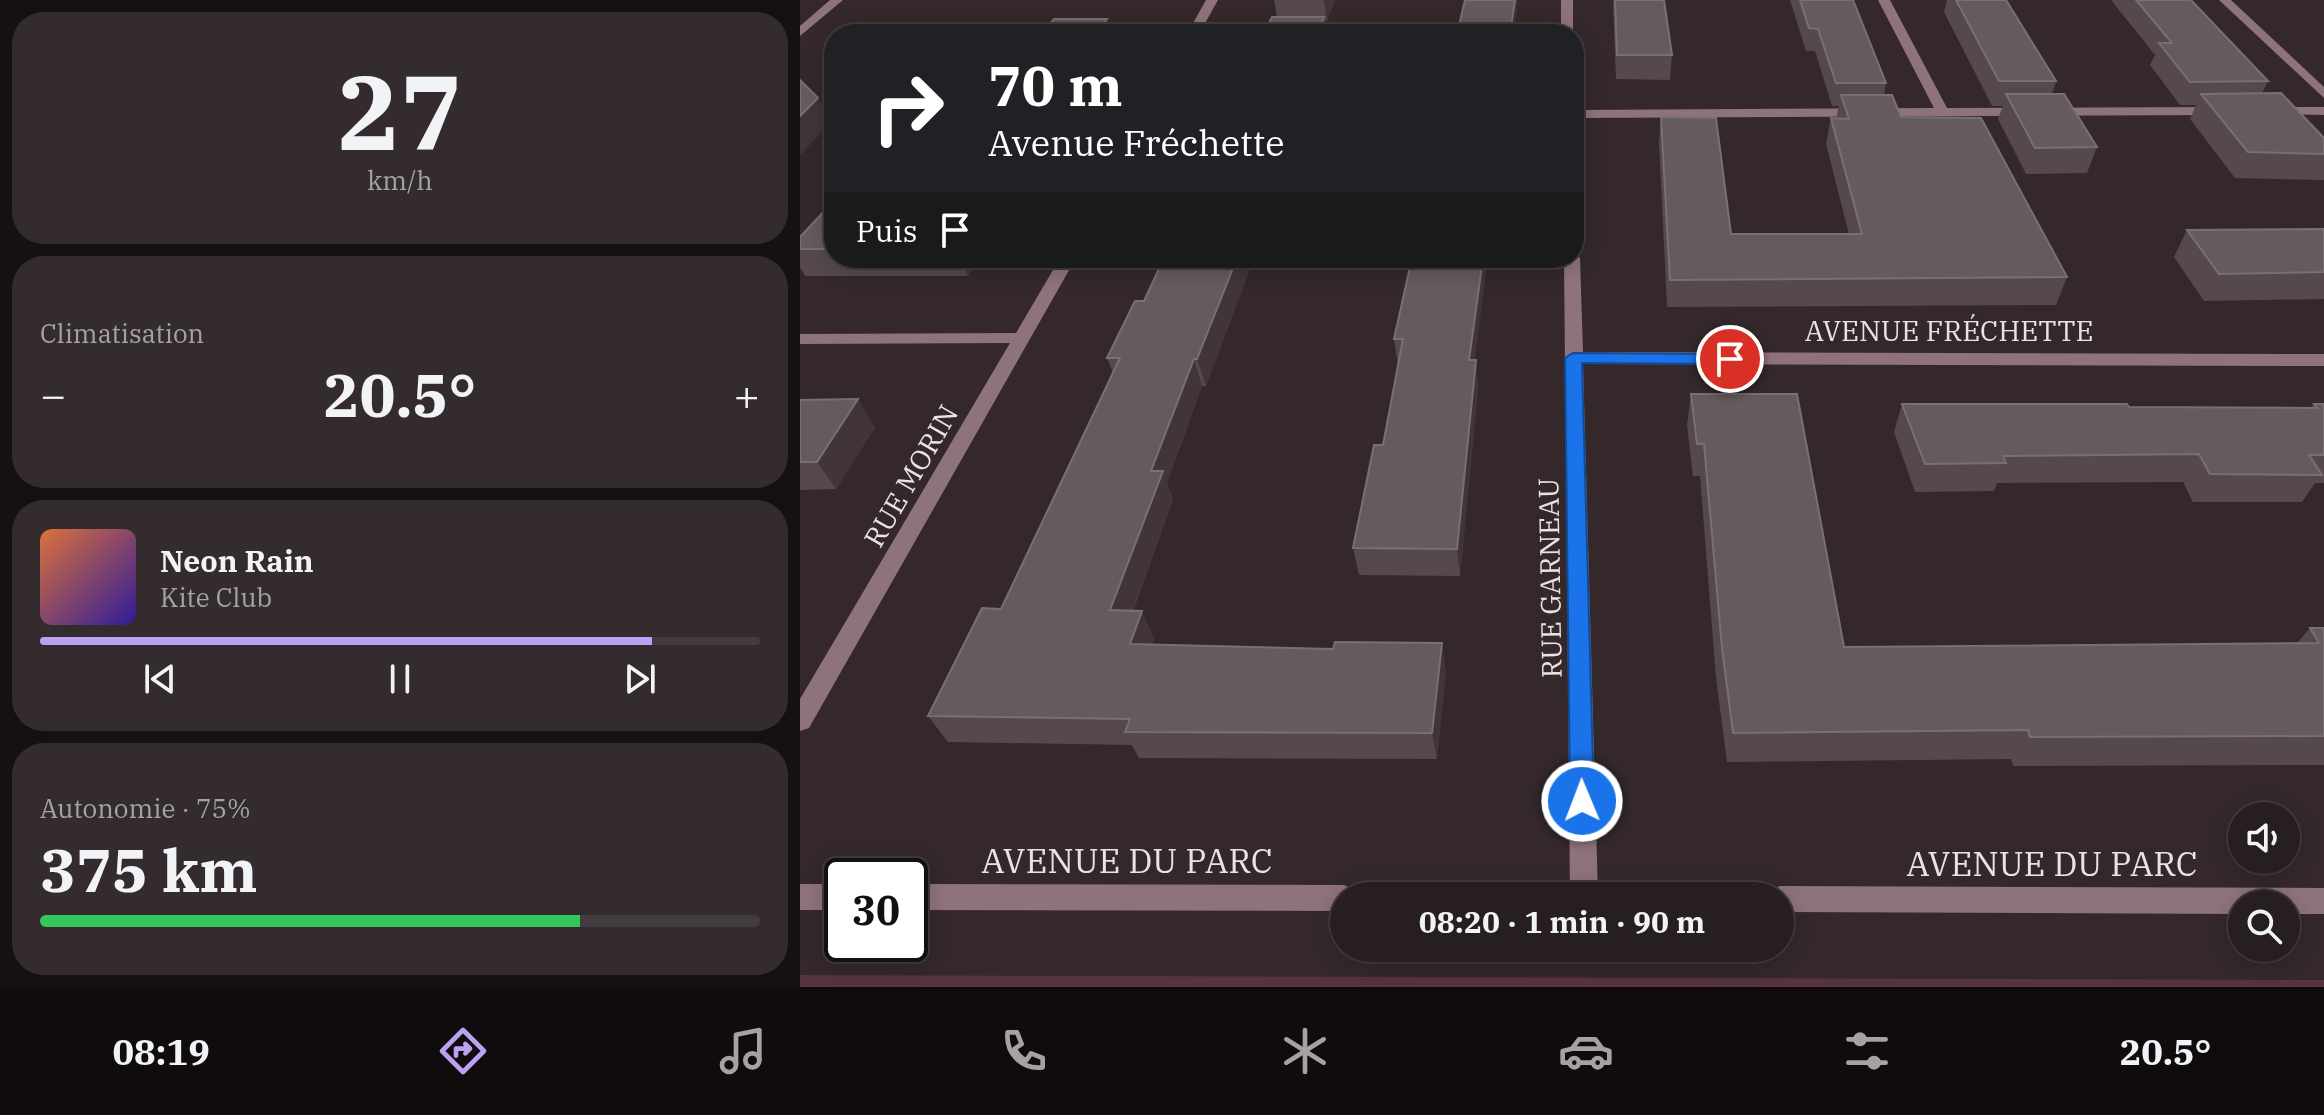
<!DOCTYPE html>
<html lang="fr">
<meta charset="utf-8">
<style>
:root{--surface:#271e20;--page:#332b2d;--text:#f1f3f6;--muted:#a4a2a5;--line:#433c3e;--accent:#bca0f2}
body{margin:0;font-family:"IBM Plex Serif",serif;background:var(--page);color:var(--text);height:100vh;display:flex;flex-direction:column;font-size:30px;white-space:nowrap}
*{box-sizing:border-box;margin:0}
p{font-size:26px;color:var(--muted)}
.icon{flex:none;width:44px;height:44px;fill:none;stroke:currentColor;stroke-width:2;stroke-linecap:round;stroke-linejoin:round}
.map{position:relative;flex:1;overflow:hidden}
.side{display:flex;flex-direction:column;gap:12px;padding:12px;background:#151012;width:800px}
.side>*{flex:none}
.hud{position:absolute;left:24px;top:24px;width:760px;height:244px;border-radius:32px;box-shadow:0 4px 20px #0003,0 0 0 2px var(--line);background:#202124;color:#fff;overflow:hidden}
.tools{position:absolute;left:1428px;top:802px;display:grid;gap:16px}
.tools a{display:grid;place-items:center;width:72px;height:72px;border-radius:50%;background:var(--surface);box-shadow:0 4px 20px #0003,0 0 0 2px var(--line);font-size:40px}
.speed{position:absolute;left:24px;top:858px;display:flex;gap:16px;font-size:40px;font-weight:700;text-align:center}
.speed>*{display:grid;place-content:center;width:104px;height:104px;border-radius:50%;background:var(--surface);box-shadow:0 4px 20px #0003,0 0 0 2px var(--line);line-height:1}
.speed .limit{border:4px solid #111;border-radius:12px;background:#fff;color:#111}
.pin{position:absolute;display:grid;place-items:center;width:68px;height:68px;color:#fff;margin:-34px;border:4px solid #fff;border-radius:50%;box-shadow:0 2px 8px #0007}
.me{position:absolute;width:88px;margin:-44px;rotate:359deg;stroke-linejoin:round;filter:drop-shadow(0 0 6px #0008)}
.turn{display:flex;align-items:center;gap:28px;height:168px;padding:0 32px;font-size:36px}
.turn .icon{width:104px;height:104px;stroke-width:2.5}
.turn b{display:block;font-size:56px;line-height:68px}
.then{display:flex;align-items:center;height:76px;padding:0 32px;background:#0003;gap:16px;font-size:30px}
.big{font-size:60px;font-weight:800;line-height:1.1}
.side .card{flex:1;display:flex;flex-direction:column;justify-content:center;gap:12px;min-width:0;padding:0 28px;border-radius:32px;background:var(--page)}
.side .dial{align-items:center;gap:0}
.dial b{font-size:104px;line-height:1}
.song{display:flex;align-items:center;gap:24px}
.cover{width:96px;height:96px;border-radius:12px;background:linear-gradient(135deg,hsl(20 70% 55%),hsl(250 70% 35%))}
.played{height:8px;border-radius:4px;background:linear-gradient(90deg,var(--accent) 85%,var(--line) 85%)}
.keys{display:flex;justify-content:space-around;direction:ltr}
.heat{display:flex;justify-content:space-between;align-items:center;font-size:44px;direction:ltr}
.charge{height:12px;border-radius:6px;background:linear-gradient(90deg,#34c759 75%,var(--line) 0)}
.trip{position:absolute;left:530px;top:882px;width:464px;height:80px;border-radius:40px;background:var(--surface);box-shadow:0 4px 20px #0003,0 0 0 2px var(--line);font-weight:800;line-height:80px;text-align:center}
.tabs{display:flex;height:128px;justify-content:space-around;align-items:center;background:#100c0d;color:var(--muted)}
.tabs .icon{width:56px;height:56px}
.tabs .selected{color:var(--accent)}
.tabs b{font-size:36px;color:var(--text)}
main{display:flex;flex:1;min-height:0}
.map>svg:first-child{display:block}
.green{fill:#56333d}
.lines{fill:none;stroke-linecap:round;stroke-linejoin:round}
.minor{fill:#8f737a;fill-rule:evenodd}
.wall{fill:#55494c}
.shaded-wall{fill:#413538}
.building{fill:#655a5d;stroke:#7a6f72;stroke-width:2}
.route{fill:#1a73e8;stroke:#114b97;stroke-width:2}
.labels{text-anchor:middle;stroke-width:8;stroke-linejoin:round;paint-order:stroke}
.street-label{font-size:28px;fill:#eae2e3;stroke:#34282b}
.near-street-label{font-size:34px;fill:#eae2e3;stroke:#34282b}
</style>
<main>
<section class="side">
<div class="card dial"><b>27</b><p>km/h</p></div>
<div class="card"><p>Climatisation</p>
<div class="heat"><a>−</a><b class="big">20.5°</b><a>+</a></div>
</div>
<div class="card">
<div class="song"><i class="cover"></i><div><b>Neon Rain</b><p>Kite Club</p></div></div>
<div class="played"></div>
<div class="keys"><svg class="icon" aria-label="previous" viewBox="0 0 24 24"><path d="M18 5L8 12l10 7zM5 5v14"/></svg><svg class="icon" aria-label="pause" viewBox="0 0 24 24"><path d="M8 5v14M16 5v14"/></svg><svg class="icon" aria-label="next" viewBox="0 0 24 24"><path d="M6 5l10 7-10 7zM19 5v14"/></svg></div>
</div>
<div class="card"><p>Autonomie · 75%</p><b class="big">375 km</b><div class="charge"></div></div>
</section>
<div class="map">
<svg width="1524" height="987" viewBox="0 0 1524 987">
<rect width="100%" height="100%" fill="#34282b"/>
<path class="green" d="M0,975L1524,980V987H0Z"/>
<g class="lines">
<g class="minor">
<path d="M30,0H43L0,36V26Z"/>
<path d="M406,0H418L399,34H387Z"/>
<rect x="761" y="0" width="12" height="34"/>
<path d="M1078,0H1090L1147,108L1418,107L1425,111L1418,115L774,118V110L1134,108Z"/>
<path d="M1419,0H1431L1524,87V98Z"/>
<path d="M1470,107H1524V115L1465,114V108Z"/>
<path d="M774,254L780,258L783,352L1524,354V366L783,364L798,896H770L764,258H774Z"/>
<path d="M260,258H276L9,728L0,731V699L210,343L0,344V334L216,333Z"/>
<rect x="0" y="884" width="42" height="26"/>
<path d="M110,884L544,885L554,889L557,896H544V911L110,910Z"/>
<path d="M980,886L1524,888V914H1486V904H1442V914L980,912V896H968L970,890Z"/>
</g>
</g>
<g class="wall">
<path d="M474,0H535L527,21H525L527,34H464L477,17Z"/>
<path d="M813,0H864L872,55L870,80L816,79Z"/>
<path d="M990,0H1053L1086,83L1084,95L1101,117L1267,277L1256,305L867,307L859,142L861,117L931,234H1049L1026,144L1031,118L1036,119L1039,106H1032L1015,51H1006Z"/>
<path d="M1147,0H1206L1256,81L1252,94L1297,147L1287,173L1226,174L1198,119L1203,106H1192L1144,12Z"/>
<path d="M1311,0H1391L1468,81L1462,93L1524,138V180L1435,178L1390,119L1396,105H1380L1350,65L1355,55Z"/>
<path d="M34,207V258H179L168,276H5L0,267V237Z"/>
<path d="M1524,229V299L1404,301L1374,257L1387,230Z"/>
<path d="M364,258H454L406,386H402L367,483L373,499L333,611L354,638L352,645L646,670L637,759L339,758L332,745L148,742L128,716L201,609L313,373L307,358L344,301Z"/>
<path d="M612,258L675,360H676L678,388L660,576L559,575L553,548L583,445L598,366L594,339Z"/>
<path d="M891,394L1044,647L1497,643L1510,628H1524V765L1213,766L1211,759L927,762L916,678L900,476H893L887,425Z"/>
<path d="M0,400L75,427L36,489L0,490Z"/>
<path d="M1102,404L1329,407L1511,408L1514,404H1524V483H1515L1502,502H1393L1383,482L1197,483L1194,491L1115,492L1094,432Z"/>
</g>
<g class="shaded-wall">
<path d="M524,0H535L527,21Z"/>
<path d="M715,0H718L714,34H710Z"/>
<path d="M524,17L527,34H517Z"/>
<path d="M307,19L311,34H296Z"/>
<path d="M18,98L31,123L0,155V116Z"/>
<path d="M159,258H179L168,276Z"/>
<path d="M437,258H454L406,386L397,359Z"/>
<path d="M683,258H688L671,388L669,360Z"/>
<path d="M394,359L402,386L367,483L373,499L323,637L310,610L351,471Z"/>
<path d="M676,360L678,388L660,576L657,549Z"/>
<path d="M58,399L75,427L36,489L17,462Z"/>
<path d="M342,611L354,638L343,671L330,644Z"/>
<path d="M642,643L646,670L637,759L632,733Z"/>
</g>
<g class="building">
<path d="M665,0H715L710,34H657Z"/>
<path d="M815,0H864L872,55H817Z"/>
<path d="M1000,0H1053L1086,83H1036L1018,29L1009,28Z"/>
<path d="M1156,0H1206L1256,81H1199Z"/>
<path d="M1336,0H1391L1468,81L1390,82L1359,43H1372Z"/>
<path d="M472,17H524L517,34H464Z"/>
<path d="M254,19H307L296,34H242Z"/>
<path d="M0,80L18,98L0,116Z"/>
<path d="M1481,93L1524,138V154L1448,152L1401,94Z"/>
<path d="M1206,94H1264L1297,147L1235,148Z"/>
<path d="M1041,95H1092L1101,117L1181,118L1267,277L870,280L861,117L916,118L931,234H1062L1031,118L1049,119Z"/>
<path d="M28,207H34V249H0V237Z"/>
<path d="M1524,229V272L1419,274L1387,230Z"/>
<path d="M364,258H437L397,359H394L351,471H363L310,610L342,611L330,644L533,649L535,642L642,643L632,733L325,732L330,719L128,716L182,608L201,609L320,358H307L335,301H344Z"/>
<path d="M612,258H683L669,360H676L657,549L553,548L574,445H583L603,339H594Z"/>
<path d="M891,394H997L1044,647L1519,643L1510,628H1524V736L1230,737L1228,730L933,733L922,648L904,444H897Z"/>
<path d="M58,399L17,462H0V400Z"/>
<path d="M1102,404H1327L1329,407L1517,408L1514,404H1524V455H1509L1522,475L1410,474L1399,454L1203,456L1206,463L1125,464Z"/>
</g>
<path class="route" d="M773,353L930,354L938,359L930,364L782,363L794,801L790,809L782,812L774,809L770,801L765,358Z"/>
<g class="labels">
<g class="street-label">
<text x="1149" y="341">AVENUE FRÉCHETTE</text>
<text transform="translate(111 476) rotate(-60)" y="10">RUE MORIN</text>
<text transform="translate(750 578) rotate(-91)" y="10">RUE GARNEAU</text>
</g>
<g class="near-street-label">
<text x="327" y="873">AVENUE DU PARC</text>
<text x="1252" y="876">AVENUE DU PARC</text>
</g>
</g>
</svg>
<div class="tools">
<a><svg class="icon" aria-label="sound" viewBox="0 0 24 24"><path d="M4 9h4l5-4v14l-5-4H4zM17 9q2 3 0 6"/></svg></a>
<a><svg class="icon" aria-label="search" viewBox="0 0 24 24"><circle cx="10" cy="10" r="6"/><path d="M15 15l6 6"/></svg></a>
</div>
<div class="speed"><div class="limit">30</div></div>
<div class="pin" style="left:930px;top:359px;background:#d93025"><svg class="icon" aria-label="arrive" viewBox="0 0 24 24"><path d="M6 21V4h12l-3 4 3 4H6"/></svg></div>
<svg class="me" style="left:782px;top:801px" viewBox="-20 -20 40 40"><circle r="17" fill="#1a73e8" stroke="#fff" stroke-width="3"/><path d="M0-11L8 9 0 5-8 9z" fill="#fff"/></svg>
<div class="trip">08:20 · 1 min · 90 m</div>
<div class="hud">
<div class="turn"><svg class="icon" aria-label="right" viewBox="0 0 24 24"><path d="M7 20v-9h11M14 6l5 5-5 5"/></svg><div><b>70 m</b>Avenue Fréchette</div></div>
<div class="then">Puis<svg class="icon" aria-label="arrive" viewBox="0 0 24 24"><path d="M6 21V4h12l-3 4 3 4H6"/></svg></div>
</div>
</div>
</main>
<nav class="tabs">
<b>08:19</b>
<svg class="icon selected" aria-label="directions" viewBox="0 0 24 24"><path d="M12 3l9 9-9 9-9-9zM9 14v-3h6M13 9l2 2-2 2"/></svg>
<svg class="icon" aria-label="music" viewBox="0 0 24 24"><path d="M9 18V5l10-2v13"/><circle cx="6" cy="18" r="3"/><circle cx="16" cy="16" r="3"/></svg>
<svg class="icon" aria-label="phone" viewBox="0 0 24 24"><path d="M5 4h4l2 5-3 2q2 4 5 5l2-3 5 2v4C11 20 4 13 5 4z"/></svg>
<svg class="icon" aria-label="climate" viewBox="0 0 24 24"><path d="M12 3v18M4 7l16 10M4 17L20 7"/></svg>
<svg class="icon" aria-label="car" viewBox="0 0 24 24"><path d="M5 17H2v-5l4-1 3-4h7l3 4 3 1v5h-3M9 17h6M6 11h13"/><circle cx="7" cy="17" r="2"/><circle cx="17" cy="17" r="2"/></svg>
<svg class="icon" aria-label="filters" viewBox="0 0 24 24"><path d="M4 7h16M4 17h16"/><circle cx="9" cy="7" r="2"/><circle cx="15" cy="17" r="2"/></svg>
<b>20.5°</b>
</nav>
